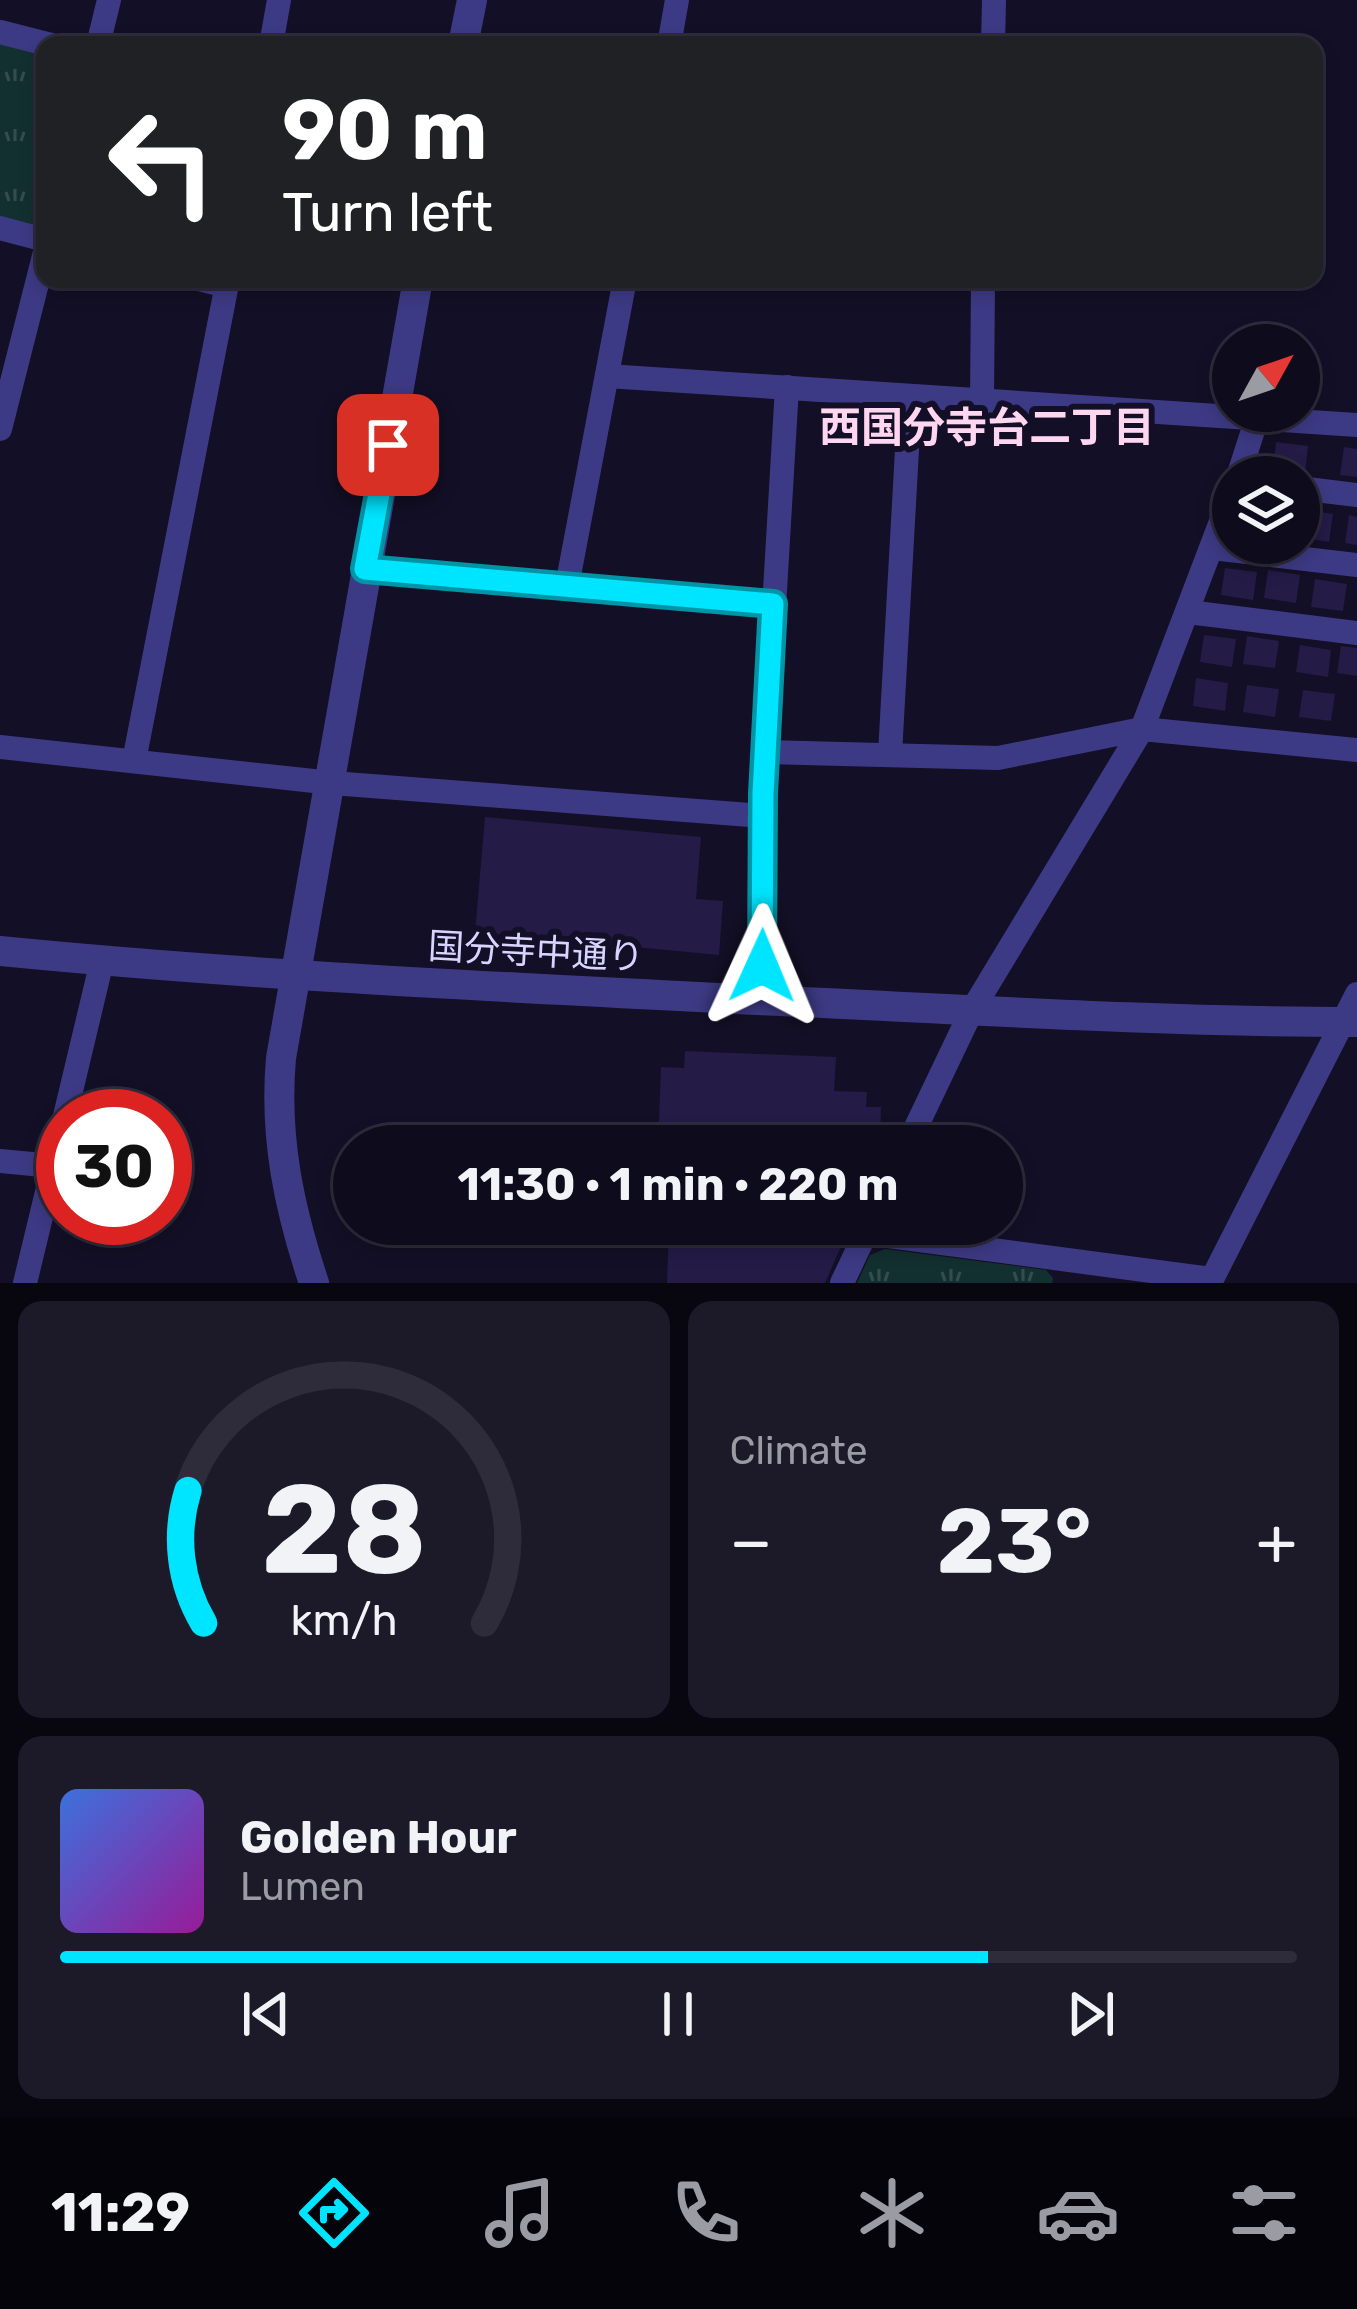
<!DOCTYPE html>
<meta charset="utf-8">
<style>
:root{--surface:#0e0b1c;--page:#1c1929;--text:#f1f3f6;--muted:#9b9ba3;--line:#2e2b3b;--accent:#00e5ff}
body{margin:0;font-family:Rubik,"Noto Sans JP",sans-serif;background:var(--page);color:var(--text);height:100vh;display:flex;flex-direction:column;font-size:45px;white-space:nowrap}
*{box-sizing:border-box;margin:0}
p{font-size:39px;color:var(--muted)}
.icon{flex:none;width:66px;height:66px;fill:none;stroke:currentColor;stroke-width:2;stroke-linecap:round;stroke-linejoin:round}
.map{position:relative;height:1283px;overflow:hidden}
.sheet{display:flex;flex-direction:column;gap:18px;padding:18px;background:#08060f;flex:1}
.sheet>*{flex:none}
.guide{position:absolute;left:36px;top:36px;width:1287px;height:252px;border-radius:24px;box-shadow:0 6px 18px #0003,0 0 0 3px var(--line);background:#202124;color:#fff;overflow:hidden}
.needle{width:78px;rotate:50deg}
.buttons{position:absolute;left:1212px;top:324px;display:grid;gap:24px}
.buttons a{display:grid;place-items:center;width:108px;height:108px;border-radius:50%;background:var(--surface);box-shadow:0 6px 18px #0003,0 0 0 3px var(--line);font-size:60px}
.speed{position:absolute;left:36px;top:1089px;display:flex;gap:24px;font-size:60px;font-weight:700;text-align:center}
.speed>*{display:grid;place-content:center;width:156px;height:156px;border-radius:50%;background:var(--surface);box-shadow:0 6px 18px #0003,0 0 0 3px var(--line);line-height:1}
.speed .limit{border:18px solid #d22;background:#fff;color:#111}
.pin{position:absolute;display:grid;place-items:center;width:102px;height:102px;color:#fff;margin:-51px;border-radius:24px;box-shadow:0 6px 18px #0006}
.me{position:absolute;width:132px;margin:-66px;rotate:1deg;stroke-linejoin:round;filter:drop-shadow(0 0 9px #0008)}
.turn{display:flex;align-items:center;gap:42px;height:252px;padding:0 48px;font-size:54px}
.turn .icon{width:156px;height:156px;stroke-width:2.5}
.turn b{display:block;font-size:84px;line-height:102px}
.big{font-size:90px;font-weight:700;line-height:1.1}
.sheet .tile{flex:1;display:flex;flex-direction:column;justify-content:center;gap:18px;min-width:0;padding:0 42px;border-radius:24px;background:var(--page)}
.sheet .dial{align-items:center;gap:0}
.dial svg{height:312px;overflow:visible;fill:none;stroke:var(--line);stroke-width:7;stroke-linecap:round;text-anchor:middle}
.dial text{fill:var(--text);stroke:none}
.song{display:flex;align-items:center;gap:36px}
.cover{width:144px;height:144px;border-radius:18px;background:linear-gradient(135deg,hsl(220 70% 55%),hsl(300 70% 35%))}
.played{height:12px;border-radius:6px;background:linear-gradient(90deg,var(--accent) 75%,var(--line) 75%)}
.keys{display:flex;justify-content:space-around;direction:ltr}
.heat{display:flex;justify-content:space-between;align-items:center;font-size:66px;direction:ltr}
.sheet .tiles{flex:1;display:grid;gap:18px;grid-template-columns:1fr 1fr}
.tile:last-child{grid-column:span 2}
.trip{position:absolute;left:333px;top:1125px;width:690px;height:120px;border-radius:60px;background:var(--surface);box-shadow:0 6px 18px #0003,0 0 0 3px var(--line);font-weight:700;line-height:120px;text-align:center}
.tabs{display:flex;height:192px;justify-content:space-around;align-items:center;background:#06040b;color:var(--muted)}
.tabs .icon{width:84px;height:84px}
.tabs .active{color:var(--accent)}
.tabs b{font-size:54px;color:var(--text)}
.map>svg:first-child{display:block}
.park{fill:url(#park-tufts)}
.building{fill:#241b47}
.lines{fill:none;stroke-linecap:round;stroke-linejoin:round}
.minor{stroke:#3d3a85;stroke-width:24}
.tertiary{stroke:#3d3a85;stroke-width:30}
.route-casing{stroke:#0095a6;stroke-width:30}
.route{stroke:#00e5ff;stroke-width:21}
.labels{text-anchor:middle;stroke-width:12;stroke-linejoin:round;paint-order:stroke}
.street-label{font-size:36px;fill:#d9d4ff;stroke:#130f26}
.quarter-label{font-size:42px;font-weight:bold;fill:#ffd6f0;stroke:#130f26}
</style>
<div class="map">
<svg width="1357" height="1283" viewBox="0 0 1357 1283">
<defs>
<pattern id="park-tufts" width="24" height="20" patternUnits="userSpaceOnUse" patternTransform="scale(3)"><rect width="24" height="20" fill="#12302f"/><path d="M3 7l-1-3M5 7V3M7 7l1-3M15 17l-1-3M17 17v-4M19 17l1-3" fill="none" stroke="#344d4e"/></pattern>
</defs>
<rect width="100%" height="100%" fill="#130f26"/>
<g class="park">
<path d="M0,32L45,45V240L0,228Z"/>
<path d="M885,1249L1046,1270L1053,1278L1052,1283H857L870,1255Z"/>
</g>
<g class="building">
<path d="M1276,442L1308,446L1305,474L1273,469Z"/>
<path d="M1344,447L1357,449V477L1340,475Z"/>
<path d="M1301,509L1333,514L1329,542L1299,537Z"/>
<path d="M1349,515L1357,517V545L1345,543Z"/>
<path d="M1225,568L1257,572L1253,600L1221,595Z"/>
<path d="M1268,570L1300,575L1296,603L1264,598Z"/>
<path d="M1315,579L1347,584L1343,611L1311,607Z"/>
<path d="M1204,635L1236,639L1232,667L1200,662Z"/>
<path d="M1247,636L1279,641L1275,668L1243,664Z"/>
<path d="M1300,645L1331,650L1328,677L1296,672Z"/>
<path d="M1341,646L1357,648V676L1337,673Z"/>
<path d="M1196,678L1228,683L1225,711L1193,706Z"/>
<path d="M1247,685L1279,689L1275,717L1243,712Z"/>
<path d="M1303,690L1335,694L1331,721L1299,717Z"/>
<path d="M485,817L701,837L696,899L723,901L719,955L475,932Z"/>
<path d="M685,1051L836,1057L834,1091L867,1092L866,1107H881L880,1146H658L661,1067L684,1068Z"/>
<path d="M669,1224H851L825,1283H667Z"/>
</g>
<g class="lines">
<g class="minor">
<path d="M0,32L51,45"/>
<path d="M98,45L109,0"/>
<path d="M271,45L279,0"/>
<path d="M669,45L677,0"/>
<path d="M993,45L994,0"/>
<path d="M0,228L45,240"/>
<path d="M199,279L227,286"/>
<path d="M607,376L1357,425"/>
<path d="M982,401L983,279"/>
<path d="M0,429L45,252"/>
<path d="M1238,477L1257,418"/>
<path d="M1299,488L1357,495"/>
<path d="M1212,548L1357,565"/>
<path d="M365,570L773,604"/>
<path d="M567,586L625,279"/>
<path d="M1188,612L1357,633"/>
<path d="M0,747L332,783L763,816"/>
<path d="M765,752L998,758L1142,729L1357,750"/>
<path d="M890,754L910,396"/>
<path d="M134,761L228,279"/>
<path d="M760,1000L763,794L787,387"/>
<path d="M65,1116L102,961"/>
<path d="M907,1146L971,1012L1142,729L1233,490"/>
<path d="M0,1161L53,1166"/>
<path d="M866,1233L1211,1279"/>
<path d="M25,1283L63,1126"/>
<path d="M842,1283L870,1224"/>
<path d="M1210,1283L1357,994"/>
</g>
<g class="tertiary">
<path d="M463,45L472,0"/>
<path d="M0,951C253,976 506,987 759,1000C958,1009 1158,1022 1357,1022"/>
<path d="M314,1283C289,1208 274,1137 281,1058L418,279"/>
</g>
</g>
<g class="lines">
<defs>
<path id="route" d="M388,445L365,569L773,604L763,794L762,966"/>
</defs>
<use href="#route" class="route-casing"/>
<use href="#route" class="route"/>
</g>
<g class="labels">
<g class="street-label">
<text transform="translate(536 951) rotate(3)" y="13">国分寺中通り</text>
</g>
<g class="quarter-label">
<text x="987" y="442">西国分寺台二丁目</text>
</g>
</g>
</svg>
<div class="buttons">
<a><svg class="needle" viewBox="-14 -14 28 28"><path d="M0-13l5 13h-10z" fill="#e53935"/><path d="M0 13l5-13h-10z" fill="#9b9ba3"/></svg></a>
<a><svg class="icon" aria-label="layers" viewBox="0 0 24 24"><path d="M12 4l9 5-9 5-9-5zM3 14l9 5 9-5"/></svg></a>
</div>
<div class="speed"><div class="limit">30</div></div>
<div class="pin" style="left:388px;top:445px;background:#d93025"><svg class="icon" aria-label="arrive" viewBox="0 0 24 24"><path d="M6 21V4h12l-3 4 3 4H6"/></svg></div>
<svg class="me" style="left:762px;top:966px" viewBox="-20 -20 40 40"><path d="M0-17L14 15 0 8-14 15z" fill="#00e5ff" stroke="#fff" stroke-width="4"/></svg>
<div class="trip">11:30 · 1 min · 220 m</div>
<div class="guide">
<div class="turn"><svg class="icon" aria-label="left" viewBox="0 0 24 24"><path d="M17 20v-9H6M10 6l-5 5 5 5"/></svg><div><b>90 m</b>Turn left</div></div>
</div>
</div>
<section class="sheet">
<div class="tiles">
<div class="tile dial"><svg viewBox="0 0 100 80">
<path d="M14 69A42 42 0 1 1 86 69"/>
<path d="M14 69A42 42 0 0 1 10 35" stroke="#00e5ff"/>
<text x="50" y="56" font-size="32" font-weight="700">28</text>
<text x="50" y="72" font-size="11">km/h</text>
</svg></div>
<div class="tile"><p>Climate</p>
<div class="heat"><a>−</a><b class="big">23°</b><a>+</a></div>
</div>
<div class="tile">
<div class="song"><i class="cover"></i><div><b>Golden Hour</b><p>Lumen</p></div></div>
<div class="played"></div>
<div class="keys"><svg class="icon" aria-label="previous" viewBox="0 0 24 24"><path d="M18 5L8 12l10 7zM5 5v14"/></svg><svg class="icon" aria-label="pause" viewBox="0 0 24 24"><path d="M8 5v14M16 5v14"/></svg><svg class="icon" aria-label="next" viewBox="0 0 24 24"><path d="M6 5l10 7-10 7zM19 5v14"/></svg></div>
</div>
</div>
</section>
<nav class="tabs">
<b>11:29</b>
<svg class="icon active" aria-label="directions" viewBox="0 0 24 24"><path d="M12 3l9 9-9 9-9-9zM9 14v-3h6M13 9l2 2-2 2"/></svg>
<svg class="icon" aria-label="music" viewBox="0 0 24 24"><path d="M9 18V5l10-2v13"/><circle cx="6" cy="18" r="3"/><circle cx="16" cy="16" r="3"/></svg>
<svg class="icon" aria-label="phone" viewBox="0 0 24 24"><path d="M5 4h4l2 5-3 2q2 4 5 5l2-3 5 2v4C11 20 4 13 5 4z"/></svg>
<svg class="icon" aria-label="climate" viewBox="0 0 24 24"><path d="M12 3v18M4 7l16 10M4 17L20 7"/></svg>
<svg class="icon" aria-label="car" viewBox="0 0 24 24"><path d="M5 17H2v-5l4-1 3-4h7l3 4 3 1v5h-3M9 17h6M6 11h13"/><circle cx="7" cy="17" r="2"/><circle cx="17" cy="17" r="2"/></svg>
<svg class="icon" aria-label="filters" viewBox="0 0 24 24"><path d="M4 7h16M4 17h16"/><circle cx="9" cy="7" r="2"/><circle cx="15" cy="17" r="2"/></svg>
</nav>
